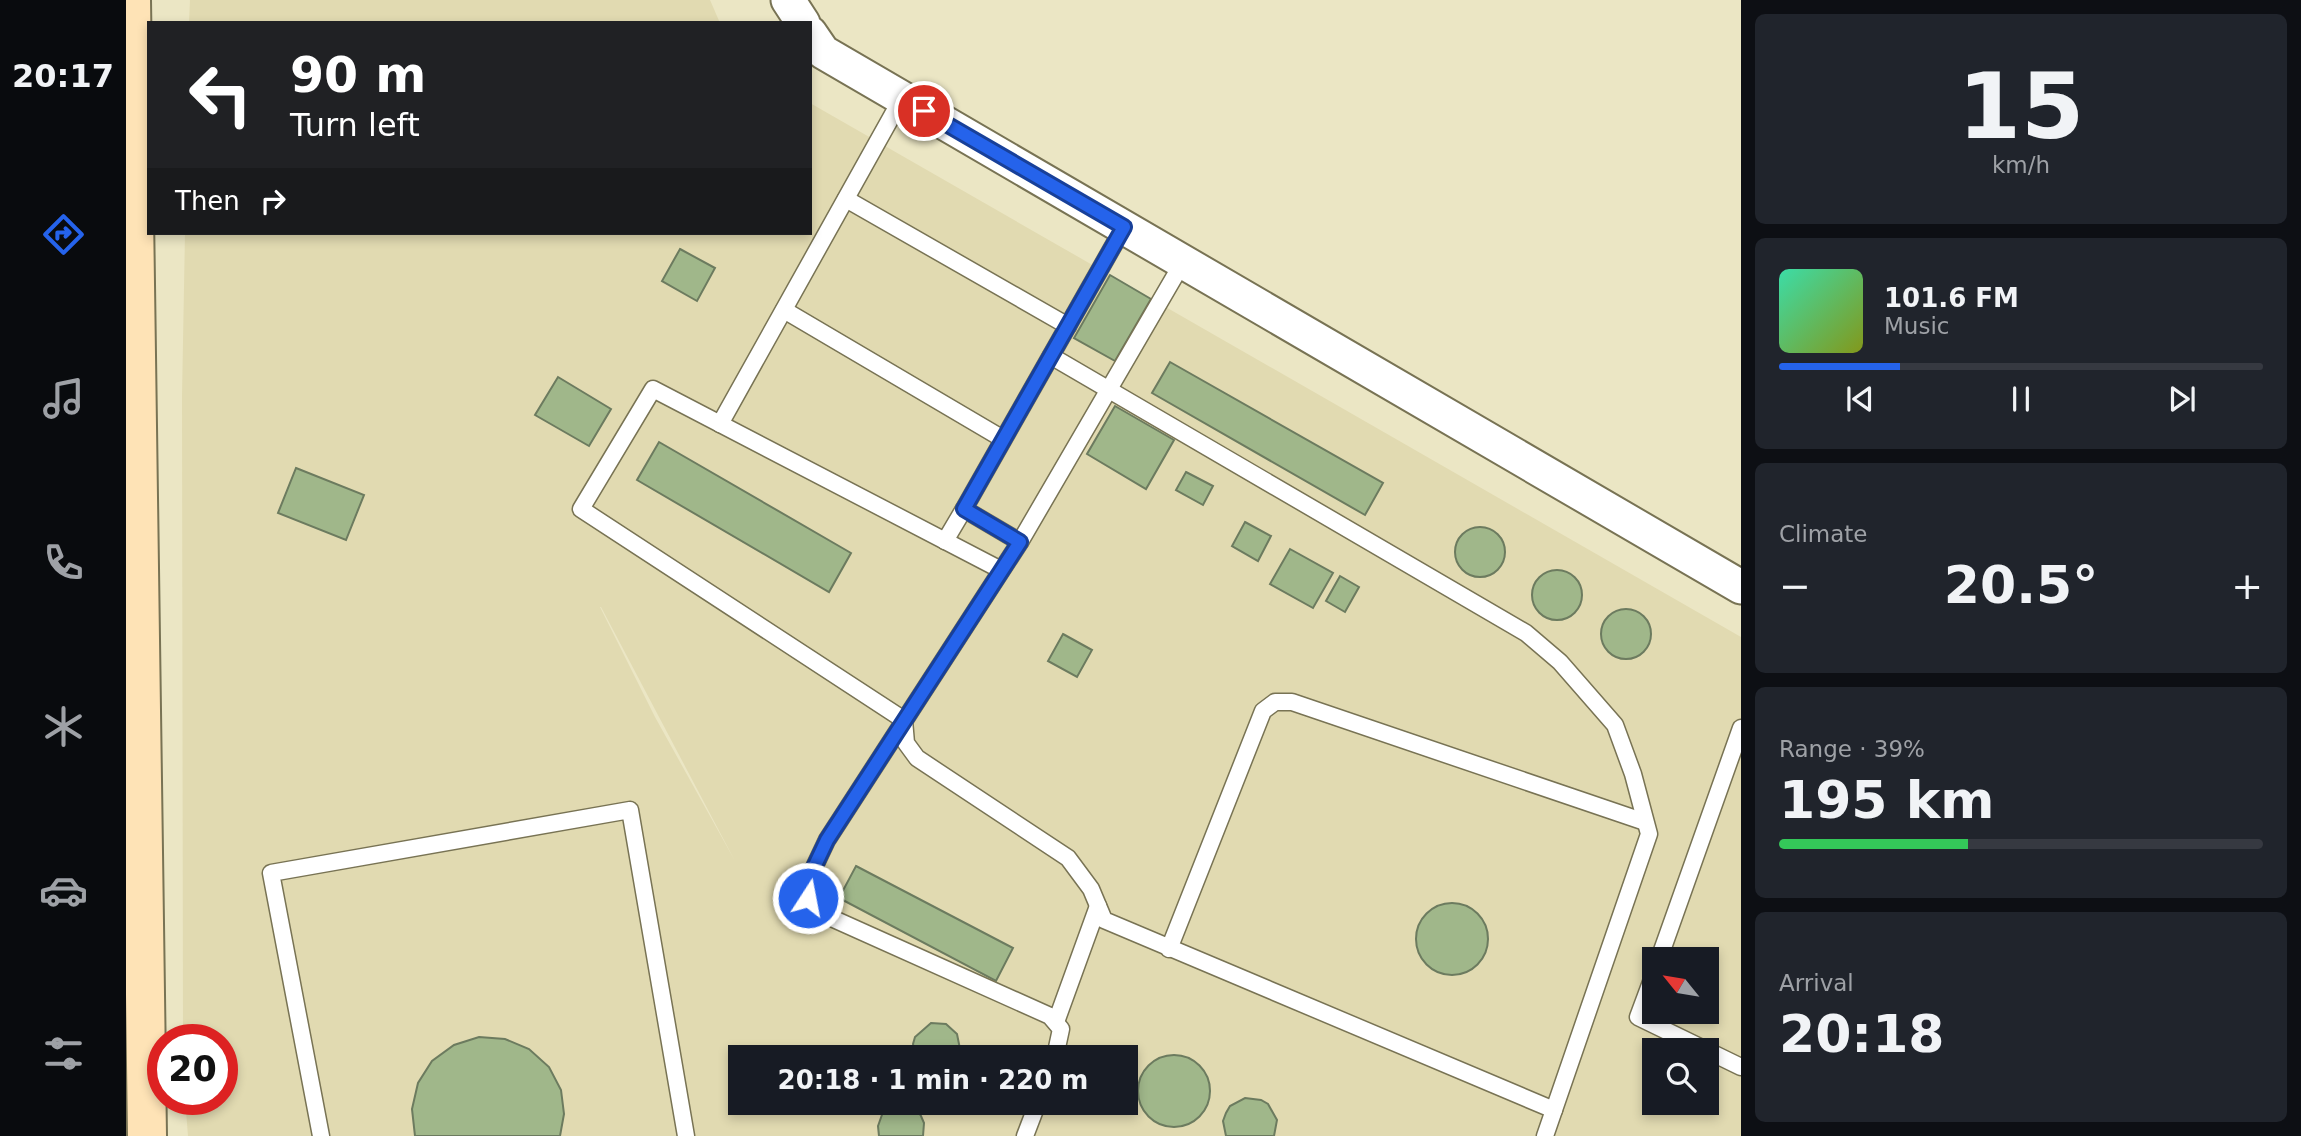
<!DOCTYPE html>
<meta charset="utf-8">
<style>
:root{--surface:#171b24;--page:#20242c;--text:#f1f3f6;--muted:#9ea1a6;--line:#363941;--accent:#2563eb}
body{margin:0;font-family:"DejaVu Sans",sans-serif;background:var(--page);color:var(--text);height:100vh;display:flex;flex-direction:column;font-size:26px;white-space:nowrap}
*{box-sizing:border-box;margin:0}
p{font-size:23px;color:var(--muted)}
.icon{flex:none;width:38px;height:38px;fill:none;stroke:currentColor;stroke-width:2;stroke-linecap:round;stroke-linejoin:round}
.map{position:relative;flex:1;overflow:hidden}
.drawer{display:flex;flex-direction:column;gap:14px;padding:14px;background:#0d0f14;width:560px}
.drawer>*{flex:none}
.top-card{position:absolute;left:21px;top:21px;width:665px;height:214px;border-radius:0px;box-shadow:0 4px 10px #0003;background:#202124;color:#fff;overflow:hidden}
.needle{width:46px;rotate:300deg}
.fabs{position:absolute;left:1516px;top:947px;display:grid;gap:14px}
.fabs a{display:grid;place-items:center;width:77px;height:77px;border-radius:0px;background:var(--surface);box-shadow:0 4px 10px #0003;font-size:35px}
.speed{position:absolute;left:21px;top:1024px;display:flex;gap:14px;font-size:35px;font-weight:700;text-align:center}
.speed>*{display:grid;place-content:center;width:91px;height:91px;border-radius:50%;background:var(--surface);box-shadow:0 4px 10px #0003;line-height:1}
.speed .limit{border:10px solid #d22;background:#fff;color:#111}
.pin{position:absolute;display:grid;place-items:center;width:60px;height:60px;color:#fff;margin:-30px;border:4px solid #fff;border-radius:50%;box-shadow:0 2px 7px #0007}
.me{position:absolute;width:77px;margin:-38px;rotate:11deg;stroke-linejoin:round;filter:drop-shadow(0 0 5px #0008)}
.turn{display:flex;align-items:center;gap:24px;height:147px;padding:0 28px;font-size:32px}
.turn .icon{width:91px;height:91px;stroke-width:2.5}
.turn b{display:block;font-size:49px;line-height:60px}
.then{display:flex;align-items:center;height:66px;padding:0 28px;background:#0003;gap:14px;font-size:26px}
.big{font-size:52px;font-weight:600;line-height:1.1}
.drawer .tile{flex:1;display:flex;flex-direction:column;justify-content:center;gap:10px;min-width:0;padding:0 24px;border-radius:10px;background:var(--page)}
.drawer .dial{align-items:center;gap:0}
.dial b{font-size:91px;line-height:1}
.song{display:flex;align-items:center;gap:21px}
.cover{width:84px;height:84px;border-radius:10px;background:linear-gradient(135deg,hsl(160 70% 55%),hsl(70 70% 35%))}
.played{height:7px;border-radius:4px;background:linear-gradient(90deg,var(--accent) 25%,var(--line) 25%)}
.keys{display:flex;justify-content:space-around;direction:ltr}
.heat{display:flex;justify-content:space-between;align-items:center;font-size:38px;direction:ltr}
.charge{height:10px;border-radius:5px;background:linear-gradient(90deg,#34c759 39%,var(--line) 0)}
.trip{position:absolute;left:602px;top:1045px;width:410px;height:70px;border-radius:0px;background:var(--surface);box-shadow:0 4px 10px #0003;font-weight:600;line-height:70px;text-align:center}
main{display:flex;flex:1;min-height:0}
.menu{display:flex;flex-direction:column;width:126px;justify-content:space-around;align-items:center;background:#090b0e;color:var(--muted)}
.menu .icon{width:49px;height:49px}
.menu .current{color:var(--accent)}
.menu b{font-size:32px;color:var(--text)}
.map>svg:first-child{display:block}
.built{fill:#e1dab1;fill-rule:evenodd}
.building{fill:#a0b78a;stroke:#6c7b5f;stroke-width:2}
.lines{fill:none;stroke-linecap:round;stroke-linejoin:round}
.lane-casing{stroke:#787354;stroke-width:19}
.street-casing{stroke:#787354;stroke-width:37}
.secondary-casing{stroke:#787354;stroke-width:42}
.lane{stroke:#fff;stroke-width:16}
.street{stroke:#fff;stroke-width:33}
.secondary{stroke:#fee3b6;stroke-width:38}
.route-casing{stroke:#184099;stroke-width:18}
.route{stroke:#2563eb;stroke-width:12}
</style>
<main>
<nav class="menu">
<b>20:17</b>
<svg class="icon current" aria-label="directions" viewBox="0 0 24 24"><path d="M12 3l9 9-9 9-9-9zM9 14v-3h6M13 9l2 2-2 2"/></svg>
<svg class="icon" aria-label="music" viewBox="0 0 24 24"><path d="M9 18V5l10-2v13"/><circle cx="6" cy="18" r="3"/><circle cx="16" cy="16" r="3"/></svg>
<svg class="icon" aria-label="phone" viewBox="0 0 24 24"><path d="M5 4h4l2 5-3 2q2 4 5 5l2-3 5 2v4C11 20 4 13 5 4z"/></svg>
<svg class="icon" aria-label="climate" viewBox="0 0 24 24"><path d="M12 3v18M4 7l16 10M4 17L20 7"/></svg>
<svg class="icon" aria-label="car" viewBox="0 0 24 24"><path d="M5 17H2v-5l4-1 3-4h7l3 4 3 1v5h-3M9 17h6M6 11h13"/><circle cx="7" cy="17" r="2"/><circle cx="17" cy="17" r="2"/></svg>
<svg class="icon" aria-label="filters" viewBox="0 0 24 24"><path d="M4 7h16M4 17h16"/><circle cx="9" cy="7" r="2"/><circle cx="15" cy="17" r="2"/></svg>
</nav>
<div class="map">
<svg width="1615" height="1136" viewBox="0 0 1615 1136">
<rect width="100%" height="100%" fill="#ebe6c4"/>
<g class="built">
<path d="M64,0H584L594,23H63Z"/>
<path d="M684,103L1615,637V1136H62L59,1099H96V1040L57,1039L56,397L59,233H684ZM474,607H475L609,861L529,717ZM1528,959H1580V1012H1528ZM1528,1050H1580V1102H1528ZM614,1057H999V1102H614Z"/>
</g>
<g class="building">
<path d="M554,249L589,268L571,301L536,281Z"/>
<path d="M984,275L1025,299L989,361L948,338Z"/>
<path d="M1044,362L1257,483L1239,515L1026,393Z"/>
<path d="M432,377L485,409L463,446L409,415Z"/>
<path d="M989,406L1048,440L1020,489L961,454Z"/>
<path d="M533,442L725,553L703,592L511,480Z"/>
<path d="M170,468L238,495L220,540L152,513Z"/>
<path d="M1060,472L1087,486L1077,505L1050,490Z"/>
<path d="M1119,522L1145,536L1132,561L1106,546Z"/>
<circle cx="1354" cy="552" r="25"/>
<path d="M1164,549L1207,573L1187,608L1144,584Z"/>
<circle cx="1431" cy="595" r="25"/>
<path d="M1214,576L1233,587L1219,612L1200,601Z"/>
<circle cx="1500" cy="634" r="25"/>
<path d="M937,634L966,650L951,677L922,661Z"/>
<path d="M730,866L887,948L870,981L713,898Z"/>
<circle cx="1326" cy="939" r="36"/>
<path d="M805,1023L820,1024L831,1034L834,1049L831,1057H790L787,1044L789,1037Z"/>
<path d="M353,1037L379,1039L403,1049L423,1067L435,1090L438,1114L434,1136H289L286,1109L292,1083L306,1061L328,1045Z"/>
<circle cx="1048" cy="1091" r="36"/>
<path d="M1119,1098L1135,1100L1142,1104L1151,1120L1148,1136H1100L1097,1121L1100,1113L1104,1106Z"/>
<path d="M777,1104L791,1110L795,1116L798,1123L797,1136H753L752,1126L757,1112Z"/>
</g>
<g class="lines">
<defs>
<g id="lane">
<path d="M720,199L942,326"/>
<path d="M998,227L838,509L894,542L1057,262"/>
<path d="M658,310L877,439"/>
<path d="M925,356L1400,633L1434,662L1489,725L1507,774L1523,834L1419,1136"/>
<path d="M594,424L776,98"/>
<path d="M819,541L838,509"/>
<path d="M894,542L701,840L684,876L682,898L701,916L924,1016L935,1029L929,1057"/>
<path d="M875,570L527,389L455,509L778,720L780,743L791,758L942,858L965,889L978,920L1428,1110"/>
<path d="M1043,949L1137,711L1149,702H1166L1519,822"/>
<path d="M1533,959L1615,728"/>
<path d="M1528,974L1512,1017L1615,1067"/>
<path d="M930,1022L972,906"/>
<path d="M195,1136L145,873L504,810L560,1136"/>
<path d="M899,1136L912,1102"/>
</g>
<g id="street">
<path d="M662,0L677,23"/>
<path d="M684,33L697,52L1615,587"/>
</g>
<path id="secondary" d="M5,0L21,1136"/>
</defs>
<use href="#lane" class="lane-casing"/>
<use href="#street" class="street-casing"/>
<use href="#secondary" class="secondary-casing"/>
<use href="#lane" class="lane"/>
<use href="#street" class="street"/>
<use href="#secondary" class="secondary"/>
</g>
<g class="lines">
<defs>
<path id="route" d="M682,898L684,876L701,840L894,542L838,509L998,227L798,111"/>
</defs>
<use href="#route" class="route-casing"/>
<use href="#route" class="route"/>
</g>
</svg>
<div class="fabs">
<a><svg class="needle" viewBox="-14 -14 28 28"><path d="M0-13l5 13h-10z" fill="#e53935"/><path d="M0 13l5-13h-10z" fill="#9ea1a6"/></svg></a>
<a><svg class="icon" aria-label="search" viewBox="0 0 24 24"><circle cx="10" cy="10" r="6"/><path d="M15 15l6 6"/></svg></a>
</div>
<div class="speed"><div class="limit">20</div></div>
<div class="pin" style="left:798px;top:111px;background:#d93025"><svg class="icon" aria-label="arrive" viewBox="0 0 24 24"><path d="M6 21V4h12l-3 4 3 4H6"/></svg></div>
<svg class="me" style="left:682px;top:898px" viewBox="-20 -20 40 40"><circle r="17" fill="#2563eb" stroke="#fff" stroke-width="3"/><path d="M0-11L8 9 0 5-8 9z" fill="#fff"/></svg>
<div class="trip">20:18 · 1 min · 220 m</div>
<div class="top-card">
<div class="turn"><svg class="icon" aria-label="left" viewBox="0 0 24 24"><path d="M17 20v-9H6M10 6l-5 5 5 5"/></svg><div><b>90 m</b>Turn left</div></div>
<div class="then">Then<svg class="icon" aria-label="right" viewBox="0 0 24 24"><path d="M7 20v-9h11M14 6l5 5-5 5"/></svg></div>
</div>
</div>
<section class="drawer">
<div class="tile dial"><b>15</b><p>km/h</p></div>
<div class="tile">
<div class="song"><i class="cover"></i><div><b>101.6 FM</b><p>Music</p></div></div>
<div class="played"></div>
<div class="keys"><svg class="icon" aria-label="previous" viewBox="0 0 24 24"><path d="M18 5L8 12l10 7zM5 5v14"/></svg><svg class="icon" aria-label="pause" viewBox="0 0 24 24"><path d="M8 5v14M16 5v14"/></svg><svg class="icon" aria-label="next" viewBox="0 0 24 24"><path d="M6 5l10 7-10 7zM19 5v14"/></svg></div>
</div>
<div class="tile"><p>Climate</p>
<div class="heat"><a>−</a><b class="big">20.5°</b><a>+</a></div>
</div>
<div class="tile"><p>Range · 39%</p><b class="big">195 km</b><div class="charge"></div></div>
<div class="tile"><p>Arrival</p><b class="big">20:18</b></div>
</section>
</main>
